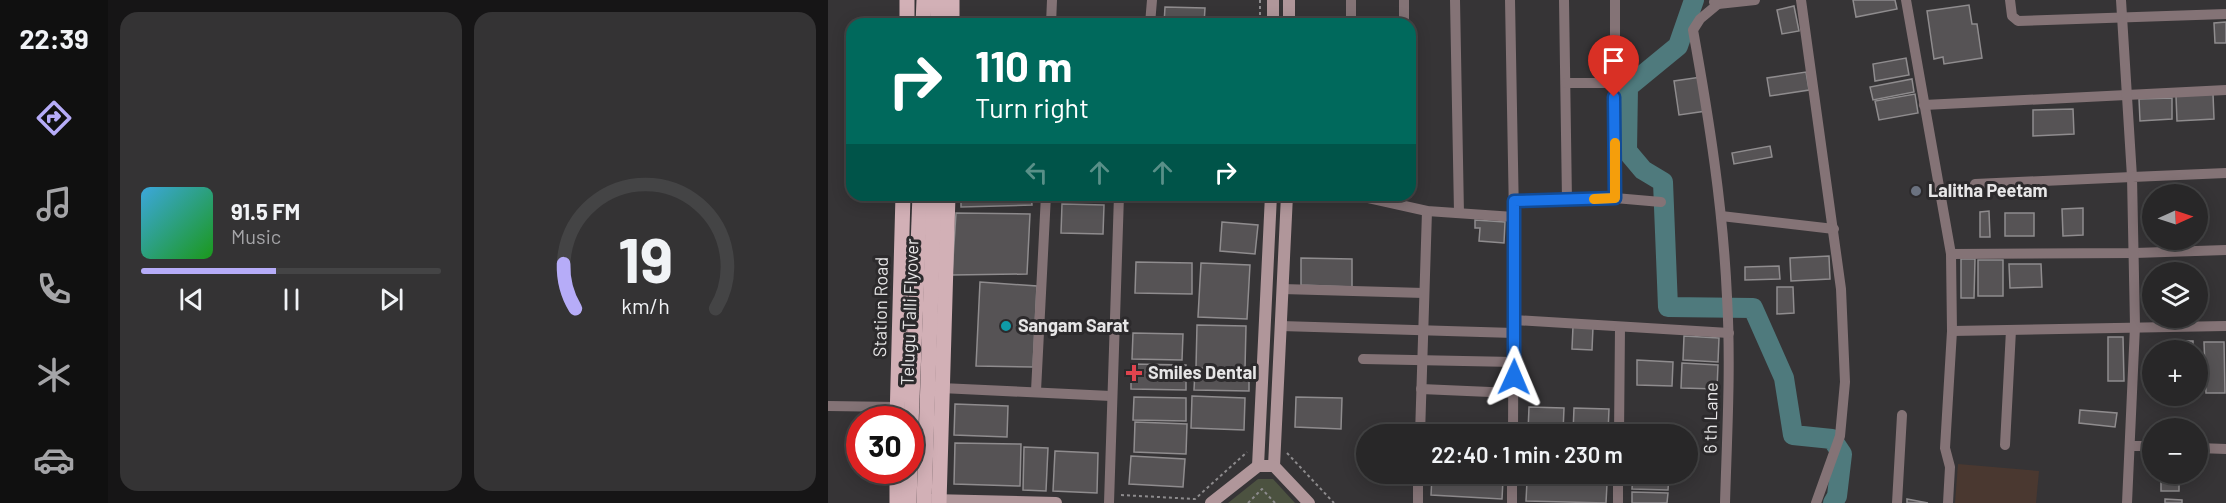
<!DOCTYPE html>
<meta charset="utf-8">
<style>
:root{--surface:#282728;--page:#343334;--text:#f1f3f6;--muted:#a5a5a8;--line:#444445;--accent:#b6acf8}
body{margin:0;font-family:Barlow,sans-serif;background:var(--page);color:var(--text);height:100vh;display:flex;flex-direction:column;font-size:22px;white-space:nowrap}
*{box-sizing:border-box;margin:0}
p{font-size:20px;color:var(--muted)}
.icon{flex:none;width:33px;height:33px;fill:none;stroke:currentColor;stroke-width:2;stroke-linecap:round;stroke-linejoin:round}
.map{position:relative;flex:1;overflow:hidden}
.panel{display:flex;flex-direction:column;gap:12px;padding:12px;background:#161516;width:720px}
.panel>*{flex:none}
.top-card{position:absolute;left:18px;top:18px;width:570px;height:183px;border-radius:18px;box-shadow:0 3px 15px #0003,0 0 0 2px var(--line);background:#00695c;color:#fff;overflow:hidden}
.needle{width:39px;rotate:87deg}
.fabs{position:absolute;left:1314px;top:184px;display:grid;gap:12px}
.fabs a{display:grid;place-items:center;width:66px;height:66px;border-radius:50%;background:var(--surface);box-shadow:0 3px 15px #0003,0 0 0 2px var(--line);font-size:30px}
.speed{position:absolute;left:18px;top:406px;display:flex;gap:12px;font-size:30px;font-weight:700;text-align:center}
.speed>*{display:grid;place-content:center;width:78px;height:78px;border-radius:50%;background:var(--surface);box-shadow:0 3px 15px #0003,0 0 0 2px var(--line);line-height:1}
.speed .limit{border:9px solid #d22;background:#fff;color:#111}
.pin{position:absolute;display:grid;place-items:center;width:51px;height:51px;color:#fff;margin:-62px -26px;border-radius:50% 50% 50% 0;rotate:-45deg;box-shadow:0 0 6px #0007}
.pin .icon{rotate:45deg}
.me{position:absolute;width:66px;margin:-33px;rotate:1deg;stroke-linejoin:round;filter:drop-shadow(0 0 4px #0008)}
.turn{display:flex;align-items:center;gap:21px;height:126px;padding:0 30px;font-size:27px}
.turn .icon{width:78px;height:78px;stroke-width:2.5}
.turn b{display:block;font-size:42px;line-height:51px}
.lanes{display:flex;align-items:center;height:57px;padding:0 30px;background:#0003;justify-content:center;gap:30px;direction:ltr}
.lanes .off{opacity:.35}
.panel .card{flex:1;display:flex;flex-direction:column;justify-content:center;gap:9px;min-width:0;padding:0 21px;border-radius:18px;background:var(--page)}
.panel .dial{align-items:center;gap:0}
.dial svg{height:156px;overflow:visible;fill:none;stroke:var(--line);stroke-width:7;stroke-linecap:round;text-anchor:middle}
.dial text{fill:var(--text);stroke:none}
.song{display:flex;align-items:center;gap:18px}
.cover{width:72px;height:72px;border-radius:9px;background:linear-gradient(135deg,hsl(200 70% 55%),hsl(120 70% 35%))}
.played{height:6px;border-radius:3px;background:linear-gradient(90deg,var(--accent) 45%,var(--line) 45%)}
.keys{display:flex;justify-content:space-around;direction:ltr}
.panel .tiles{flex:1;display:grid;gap:12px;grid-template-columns:repeat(2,1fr)}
.trip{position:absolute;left:528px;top:424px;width:342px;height:60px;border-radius:30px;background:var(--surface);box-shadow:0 3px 15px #0003,0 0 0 2px var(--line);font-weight:600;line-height:60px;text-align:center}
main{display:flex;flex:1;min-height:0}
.tab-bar{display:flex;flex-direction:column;width:108px;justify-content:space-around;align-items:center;background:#101010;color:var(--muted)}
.tab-bar .icon{width:42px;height:42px}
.tab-bar .current{color:var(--accent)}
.tab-bar b{font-size:27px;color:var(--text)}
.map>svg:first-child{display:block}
.education{fill:#4a3830}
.green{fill:#4c5240}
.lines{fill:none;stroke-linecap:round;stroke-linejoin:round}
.river{stroke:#4f7a7d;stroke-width:20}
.building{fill:#565355;stroke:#8f8c8e;stroke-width:1.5}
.path{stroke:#8d8b8d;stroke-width:2;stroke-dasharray:3 3;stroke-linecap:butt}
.minor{stroke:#847376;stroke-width:10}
.secondary{stroke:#b0969a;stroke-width:12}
.primary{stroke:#d2b0b6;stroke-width:15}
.primary-bridge{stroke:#d2b0b6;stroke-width:15}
.route-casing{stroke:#114b97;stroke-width:15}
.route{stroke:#1a73e8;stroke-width:10}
.slow{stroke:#f59e0b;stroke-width:10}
.worship-dot{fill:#6b7280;stroke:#2c2a2c;stroke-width:2}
.culture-dot{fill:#0f9aa8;stroke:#2c2a2c;stroke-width:2}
.health-dot{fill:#e0444e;stroke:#2c2a2c;stroke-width:2}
.labels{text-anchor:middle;stroke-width:6;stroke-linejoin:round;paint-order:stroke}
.poi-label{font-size:18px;font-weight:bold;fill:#e7e6e7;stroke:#2c2a2c;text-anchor:start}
.street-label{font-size:18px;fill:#e7e6e7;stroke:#2c2a2c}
</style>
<main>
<nav class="tab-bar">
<b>22:39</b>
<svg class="icon current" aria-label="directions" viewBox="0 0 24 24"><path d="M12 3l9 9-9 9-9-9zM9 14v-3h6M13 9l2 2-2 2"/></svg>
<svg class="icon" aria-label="music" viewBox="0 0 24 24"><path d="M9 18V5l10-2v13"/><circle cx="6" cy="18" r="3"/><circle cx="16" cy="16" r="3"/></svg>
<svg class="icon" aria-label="phone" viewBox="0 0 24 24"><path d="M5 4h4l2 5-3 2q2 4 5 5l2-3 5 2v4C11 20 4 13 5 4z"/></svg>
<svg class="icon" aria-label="climate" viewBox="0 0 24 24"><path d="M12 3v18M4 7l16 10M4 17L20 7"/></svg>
<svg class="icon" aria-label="car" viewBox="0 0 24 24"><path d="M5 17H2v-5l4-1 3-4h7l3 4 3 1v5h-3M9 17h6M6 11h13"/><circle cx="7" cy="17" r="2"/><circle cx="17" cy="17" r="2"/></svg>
</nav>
<section class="panel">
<div class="tiles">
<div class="card">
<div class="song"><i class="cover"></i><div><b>91.5 FM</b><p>Music</p></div></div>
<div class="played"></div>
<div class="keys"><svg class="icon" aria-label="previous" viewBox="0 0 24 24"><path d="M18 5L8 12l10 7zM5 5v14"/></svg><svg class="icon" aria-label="pause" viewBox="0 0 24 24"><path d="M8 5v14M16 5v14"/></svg><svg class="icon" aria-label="next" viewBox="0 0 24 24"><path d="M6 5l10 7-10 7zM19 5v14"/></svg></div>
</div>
<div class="card dial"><svg viewBox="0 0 100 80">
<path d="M14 69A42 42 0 1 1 86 69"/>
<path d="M14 69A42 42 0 0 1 8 46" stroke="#b6acf8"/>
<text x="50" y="56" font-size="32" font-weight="700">19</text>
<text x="50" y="72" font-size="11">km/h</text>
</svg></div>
</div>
</section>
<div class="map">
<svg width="1398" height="503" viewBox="0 0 1398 503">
<rect width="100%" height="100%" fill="#363436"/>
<path class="education" d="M1130,464L1211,471L1208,503H1127Z"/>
<path class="green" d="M430,479H445L467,503H400Z"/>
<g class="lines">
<path class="river" d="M866,0L850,46L800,87L799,151L815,170L835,182L840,307L925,308L956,378L965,435L1004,439L1014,454L1009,496L1005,503"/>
</g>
<g class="building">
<path d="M1025,0H1067L1069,9L1028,17Z"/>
<path d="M1141,5L1144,24H1149L1154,58L1116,64L1115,57L1106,59L1099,11Z"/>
<path d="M966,6L971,31L954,34L949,10Z"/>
<path d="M337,7L377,8L376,24H336Z"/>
<path d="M1398,22V43H1387L1386,23Z"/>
<path d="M1078,58L1081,75L1047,81L1045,64Z"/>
<path d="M978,72L981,90L942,96L939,78Z"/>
<path d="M873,77L878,111L851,115L846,81Z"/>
<path d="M1084,79L1086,92L1045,100L1042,87Z"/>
<path d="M1087,94L1090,113L1051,120L1047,101Z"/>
<path d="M1385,94L1386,119L1349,121L1348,96Z"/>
<path d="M1344,98V119L1312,121L1311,99Z"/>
<path d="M1245,109L1246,134L1205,136V110Z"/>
<path d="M942,146L944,157L906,164L904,153Z"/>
<path d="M133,195H203L204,205L133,207Z"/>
<path d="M232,195H283L284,199L232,200Z"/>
<path d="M234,204L276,205L275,234L233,233Z"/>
<path d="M1255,208V235L1235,236L1234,209Z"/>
<path d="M1161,211L1162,237H1152V212Z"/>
<path d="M128,213L202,214L199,274L124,275Z"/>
<rect x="1177" y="213" width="29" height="23"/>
<path d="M647,220L677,222L676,243L651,241L652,228H647Z"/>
<path d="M394,222L430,225L427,254L392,251Z"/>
<path d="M1001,256L1002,279L963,281L962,258Z"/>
<path d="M473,258L524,259V287L473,285Z"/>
<path d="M1133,259H1147L1146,298H1133Z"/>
<rect x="1150" y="260" width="25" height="36"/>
<path d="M308,262L364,263V294L307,293Z"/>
<path d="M373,263L422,265L419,319L370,317Z"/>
<path d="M1181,264H1213L1214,287L1182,288Z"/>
<path d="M951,266L952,279L917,280V267Z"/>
<path d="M152,282L209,286L205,367L148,366Z"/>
<path d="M949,287H965L966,313L949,314Z"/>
<path d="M369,325L418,326L417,369L368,368Z"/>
<path d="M745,326L765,327L764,350L744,349Z"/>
<path d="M305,333L355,334L354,360L304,359Z"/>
<path d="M856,336L891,338L890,362L855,360Z"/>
<path d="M1280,337H1295L1296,381H1280Z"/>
<rect x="1352" y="341" width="13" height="10"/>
<path d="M1376,342H1396L1397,393H1378Z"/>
<path d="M809,360L845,362L844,386L809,385Z"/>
<path d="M854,363L890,365L889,389L853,388Z"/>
<path d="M303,364L358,365V390L303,389Z"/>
<path d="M367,371L421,372V391L366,390Z"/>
<path d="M364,396L417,398L416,430L363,428Z"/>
<path d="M306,397L358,398V421L305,420Z"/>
<path d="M468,397L514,398L513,429L467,427Z"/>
<path d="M127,404L180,406L179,437L126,435Z"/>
<path d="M701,407L736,408L735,432L700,431Z"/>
<path d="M746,408L781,409L780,433L745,432Z"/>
<path d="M1252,410L1289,413L1287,427L1251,423Z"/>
<path d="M307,422L359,424L358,454L306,452Z"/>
<path d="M615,425L648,426V435H614Z"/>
<path d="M127,443L193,444L192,486L126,484Z"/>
<path d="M196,447L220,448L218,491L195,490Z"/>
<path d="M227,451L270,453L269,493L225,491Z"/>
<path d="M303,456L357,459L355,487L301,484Z"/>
<path d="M700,474H735V481L699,479Z"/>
<path d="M805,474H841L840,490L804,489Z"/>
<rect x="1333" y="474" width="18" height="17"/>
<path d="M604,476L675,480L674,499L603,495Z"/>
<path d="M699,481L779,484L778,503L698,501Z"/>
<path d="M804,492L840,493L839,503H804Z"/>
<path d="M1079,499L1100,503H1079Z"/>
<path d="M1337,499L1354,500V503H1337Z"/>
</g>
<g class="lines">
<g class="path">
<path d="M432,0V24"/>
<path d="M459,453L506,503"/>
<path d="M293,495L367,499L419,452"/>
<path d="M420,503L434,489L447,503"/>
</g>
<g class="minor">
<path d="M523,0V24"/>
<path d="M576,0V24"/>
<path d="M627,0L631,213"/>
<path d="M682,0L686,217L685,435"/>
<path d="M736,0L739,201"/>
<path d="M787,0V198"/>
<path d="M973,0L1013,289L1017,382L1012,436L988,503"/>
<path d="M1078,0L1123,254L1124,331L1117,448L1122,467L1120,503"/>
<path d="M1182,0L1184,16L1190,21L1398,14"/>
<path d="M886,2L890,4L927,0"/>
<path d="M890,4L872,19L865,30C881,119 895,207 899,297C903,366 899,435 897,503"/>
<path d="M223,24L224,0"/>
<path d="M322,24L324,0"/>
<path d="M738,83H777L786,77"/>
<path d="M1096,105L1398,90"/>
<path d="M1147,184L1304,177L1293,0"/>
<path d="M527,195L599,211L686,217"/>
<path d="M686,200L787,198L833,202"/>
<path d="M893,216L1006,229"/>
<path d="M1123,254L1307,253L1398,250"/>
<path d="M454,289L596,293"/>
<path d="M686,320L901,333"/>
<path d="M453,326L686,333"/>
<path d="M1124,331L1398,326"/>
<path d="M535,359L686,362"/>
<path d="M113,388L283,396"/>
<path d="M593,389L685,393"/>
<path d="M208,391L218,195"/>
<path d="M0,406L70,407"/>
<path d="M592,435L599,211"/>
<path d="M791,435L792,327"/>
<path d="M1177,445L1183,330"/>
<path d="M1303,446H1324"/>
<path d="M1370,448L1398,449"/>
<path d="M281,503L291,195"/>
<path d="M590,503V474"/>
<path d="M684,503V474"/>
<path d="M790,503V474"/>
<path d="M1069,503L1074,415"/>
<path d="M1299,503L1307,326L1304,177L1398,173"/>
</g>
<g class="secondary">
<path d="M445,24V0"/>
<path d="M461,24V0"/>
<path d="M430,466L443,195"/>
<path d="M446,466L459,195"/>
<path d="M103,500L228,503"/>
<path d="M383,503L430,466H446L481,503"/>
</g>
<g class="primary">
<path d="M79,24V0"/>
<path d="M95,24L96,0"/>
<path d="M110,24V0"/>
<path d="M124,24V0"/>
<path d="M69,420L75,195"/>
<path d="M82,451L92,195"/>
<path d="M69,503V471"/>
<path d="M111,503L120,195"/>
</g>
<g class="primary-bridge">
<path d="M81,503L82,471"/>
<path d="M96,503L106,195"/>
</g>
</g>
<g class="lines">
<defs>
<path id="route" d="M686,377V201L787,198L786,97"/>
</defs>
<use href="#route" class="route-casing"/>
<use href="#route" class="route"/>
<path class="slow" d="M766,199L787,198V143"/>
</g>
<circle class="worship-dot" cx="1088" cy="191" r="6"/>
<circle class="culture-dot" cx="178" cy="326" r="6"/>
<path class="health-dot" d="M303 364h6v6h6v6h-6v6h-6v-6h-6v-6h6z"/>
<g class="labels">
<g class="poi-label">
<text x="1100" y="197">Lalitha Peetam</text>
<text x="190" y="332">Sangam Sarat</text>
<text x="320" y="379">Smiles Dental</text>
</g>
<g class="street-label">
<text transform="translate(53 307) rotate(-89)" y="6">Station Road</text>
<text transform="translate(82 312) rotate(-88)" y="6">Telugu Talli Flyover</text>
<text transform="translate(883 418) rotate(-89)" y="6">6 th Lane</text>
</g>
</g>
</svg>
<div class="fabs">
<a><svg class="needle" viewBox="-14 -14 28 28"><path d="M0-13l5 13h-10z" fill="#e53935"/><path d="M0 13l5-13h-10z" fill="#a5a5a8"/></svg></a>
<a><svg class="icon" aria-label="layers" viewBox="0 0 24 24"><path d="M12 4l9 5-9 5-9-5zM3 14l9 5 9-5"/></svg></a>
<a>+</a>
<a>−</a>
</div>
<div class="speed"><div class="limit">30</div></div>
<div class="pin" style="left:786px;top:97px;background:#d93025"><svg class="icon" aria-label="arrive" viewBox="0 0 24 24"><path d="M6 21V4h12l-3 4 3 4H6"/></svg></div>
<svg class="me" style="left:686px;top:377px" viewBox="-20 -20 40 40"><path d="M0-17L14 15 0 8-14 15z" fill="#1a73e8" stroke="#fff" stroke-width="4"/></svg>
<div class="trip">22:40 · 1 min · 230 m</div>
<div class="top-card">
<div class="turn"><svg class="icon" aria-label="right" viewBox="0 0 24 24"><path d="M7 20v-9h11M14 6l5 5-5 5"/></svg><div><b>110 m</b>Turn right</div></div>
<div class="lanes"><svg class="icon off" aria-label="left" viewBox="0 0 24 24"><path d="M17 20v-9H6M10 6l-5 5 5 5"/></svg><svg class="icon off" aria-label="ahead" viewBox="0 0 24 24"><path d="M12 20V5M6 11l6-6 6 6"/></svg><svg class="icon off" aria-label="ahead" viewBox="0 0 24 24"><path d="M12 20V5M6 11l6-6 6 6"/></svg><svg class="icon" aria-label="right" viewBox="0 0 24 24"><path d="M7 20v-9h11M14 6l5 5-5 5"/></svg></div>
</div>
</div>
</main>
